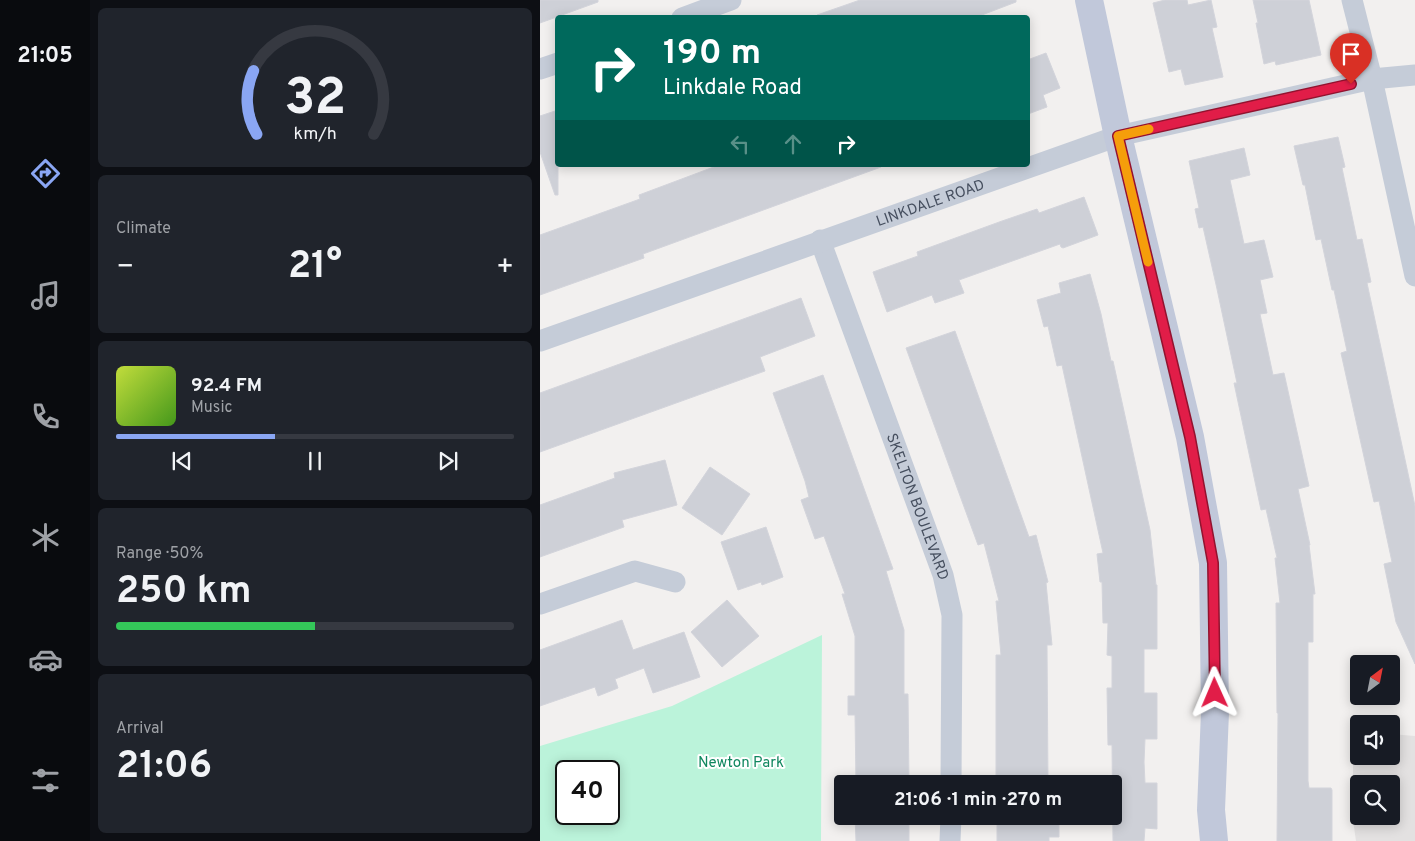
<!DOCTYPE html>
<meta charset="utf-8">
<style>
:root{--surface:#171b24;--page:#20242c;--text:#f1f3f6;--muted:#9ea1a6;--line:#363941;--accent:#8aa6f3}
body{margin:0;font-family:Overpass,sans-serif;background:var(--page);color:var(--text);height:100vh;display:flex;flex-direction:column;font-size:19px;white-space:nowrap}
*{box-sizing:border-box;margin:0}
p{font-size:16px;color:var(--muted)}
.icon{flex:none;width:28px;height:28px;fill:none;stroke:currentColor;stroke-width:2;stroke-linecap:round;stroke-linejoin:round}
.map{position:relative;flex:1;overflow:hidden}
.side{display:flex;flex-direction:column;gap:8px;padding:8px;background:#0d0f14;width:450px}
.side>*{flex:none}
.guide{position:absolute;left:15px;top:15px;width:475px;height:152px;border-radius:5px;box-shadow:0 2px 12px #0003;background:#00695c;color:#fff;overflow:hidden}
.needle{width:32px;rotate:32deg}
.controls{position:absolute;left:810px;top:655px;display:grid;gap:10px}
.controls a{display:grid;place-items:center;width:50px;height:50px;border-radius:5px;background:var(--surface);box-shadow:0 2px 12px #0003;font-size:25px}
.speed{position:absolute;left:15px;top:760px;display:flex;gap:10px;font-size:25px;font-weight:700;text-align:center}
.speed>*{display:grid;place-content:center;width:65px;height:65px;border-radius:50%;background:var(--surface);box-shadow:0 2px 12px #0003;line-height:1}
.speed .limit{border:2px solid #111;border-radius:8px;background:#fff;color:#111}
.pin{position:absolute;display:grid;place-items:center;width:42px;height:42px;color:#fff;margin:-51px -21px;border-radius:50% 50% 50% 0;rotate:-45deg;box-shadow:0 0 5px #0007}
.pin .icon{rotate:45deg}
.me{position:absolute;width:55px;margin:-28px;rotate:359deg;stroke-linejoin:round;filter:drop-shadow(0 0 4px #0008)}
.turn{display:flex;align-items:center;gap:18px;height:105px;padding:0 25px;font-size:22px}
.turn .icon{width:65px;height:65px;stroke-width:2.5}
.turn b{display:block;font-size:35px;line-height:42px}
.lanes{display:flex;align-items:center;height:48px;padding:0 25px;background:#0003;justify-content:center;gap:25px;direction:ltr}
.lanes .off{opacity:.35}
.big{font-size:38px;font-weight:700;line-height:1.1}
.side .widget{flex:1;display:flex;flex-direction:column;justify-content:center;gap:8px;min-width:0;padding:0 18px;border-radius:8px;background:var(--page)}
.side .dial{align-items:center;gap:0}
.dial svg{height:130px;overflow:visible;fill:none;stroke:var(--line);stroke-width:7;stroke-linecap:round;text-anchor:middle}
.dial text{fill:var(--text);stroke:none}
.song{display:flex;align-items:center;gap:15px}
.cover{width:60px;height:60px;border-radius:8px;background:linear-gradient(135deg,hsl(70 70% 55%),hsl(100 70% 35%))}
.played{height:5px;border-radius:2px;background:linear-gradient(90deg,var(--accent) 40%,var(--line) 40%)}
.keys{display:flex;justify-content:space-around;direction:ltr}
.heat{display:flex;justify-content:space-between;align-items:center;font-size:28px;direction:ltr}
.charge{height:8px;border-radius:4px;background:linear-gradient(90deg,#34c759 50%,var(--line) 0)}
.trip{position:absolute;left:294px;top:775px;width:288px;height:50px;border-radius:5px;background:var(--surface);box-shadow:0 2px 12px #0003;font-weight:700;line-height:50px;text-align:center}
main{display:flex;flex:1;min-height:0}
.tab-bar{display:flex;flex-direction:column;width:90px;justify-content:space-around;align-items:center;background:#090b0e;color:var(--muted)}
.tab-bar .icon{width:35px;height:35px}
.tab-bar .active{color:var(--accent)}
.tab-bar b{font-size:22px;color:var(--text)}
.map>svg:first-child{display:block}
.education{fill:#e3e1e1;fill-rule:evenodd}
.green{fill:#bbf3da;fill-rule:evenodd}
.building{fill:#ced0d7;stroke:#d3d4db}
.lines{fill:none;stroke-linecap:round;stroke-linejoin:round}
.street{stroke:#c5ccd8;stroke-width:21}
.secondary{stroke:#c1c8da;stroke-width:28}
.route-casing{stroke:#92132f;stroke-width:12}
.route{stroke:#e11d48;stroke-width:9}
.slow{stroke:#f59e0b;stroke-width:9}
.labels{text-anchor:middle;stroke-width:4;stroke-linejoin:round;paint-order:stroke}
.street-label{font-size:15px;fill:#464f5f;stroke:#fff}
.park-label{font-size:15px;fill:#10875f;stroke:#fff}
</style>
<main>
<nav class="tab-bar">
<b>21:05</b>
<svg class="icon active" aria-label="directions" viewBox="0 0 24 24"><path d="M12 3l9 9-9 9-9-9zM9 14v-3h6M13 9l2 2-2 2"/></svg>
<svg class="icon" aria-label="music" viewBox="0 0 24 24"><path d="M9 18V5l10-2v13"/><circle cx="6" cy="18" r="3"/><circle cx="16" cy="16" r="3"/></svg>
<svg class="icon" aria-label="phone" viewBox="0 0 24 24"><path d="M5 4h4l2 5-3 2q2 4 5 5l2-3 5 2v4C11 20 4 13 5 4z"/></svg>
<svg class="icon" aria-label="climate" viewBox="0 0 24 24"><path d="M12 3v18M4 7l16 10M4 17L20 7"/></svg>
<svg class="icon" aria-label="car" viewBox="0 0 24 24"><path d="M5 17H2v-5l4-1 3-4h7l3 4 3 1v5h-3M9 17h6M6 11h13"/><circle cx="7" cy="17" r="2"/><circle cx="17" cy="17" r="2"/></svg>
<svg class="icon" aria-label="filters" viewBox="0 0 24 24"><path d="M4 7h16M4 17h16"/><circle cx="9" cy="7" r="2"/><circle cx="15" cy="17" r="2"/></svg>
</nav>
<section class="side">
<div class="widget dial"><svg viewBox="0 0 100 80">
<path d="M14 69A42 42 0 1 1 86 69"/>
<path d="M14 69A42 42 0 0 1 12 30" stroke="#8aa6f3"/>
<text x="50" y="56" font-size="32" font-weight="700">32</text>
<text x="50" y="72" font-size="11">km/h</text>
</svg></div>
<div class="widget"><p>Climate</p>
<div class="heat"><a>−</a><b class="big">21°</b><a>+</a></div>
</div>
<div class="widget">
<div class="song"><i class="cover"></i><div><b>92.4 FM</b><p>Music</p></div></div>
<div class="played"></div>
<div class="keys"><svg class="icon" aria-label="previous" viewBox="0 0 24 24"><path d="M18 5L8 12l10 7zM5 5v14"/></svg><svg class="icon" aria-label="pause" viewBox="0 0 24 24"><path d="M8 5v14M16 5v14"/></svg><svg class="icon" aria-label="next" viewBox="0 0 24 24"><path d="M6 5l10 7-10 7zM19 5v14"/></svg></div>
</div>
<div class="widget"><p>Range · 50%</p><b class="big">250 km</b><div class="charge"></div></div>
<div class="widget"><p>Arrival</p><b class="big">21:06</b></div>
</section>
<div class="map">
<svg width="875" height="841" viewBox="0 0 875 841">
<rect width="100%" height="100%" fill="#f2f0ef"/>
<path class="education" d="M813,731H819V756H851V734L875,736V841H816L813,820ZM819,784H851V816H819Z"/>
<path class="green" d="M282,635L281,841H0V746L132,706ZM26,771H69V814H26Z"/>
<g class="building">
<path d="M0,0H58V2L0,23Z"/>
<path d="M320,0H476V2L434,18H277V15Z"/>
<path d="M625,0H647L648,5L671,0L677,27L672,28L683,77L645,85L641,69L629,72L613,3Z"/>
<path d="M713,0H769L781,55L736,65L735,61L724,64L716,23H718Z"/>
<path d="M506,53L520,88L503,95L507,107L488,114V58L490,59Z"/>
<path d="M18,110V195H15L0,152V116Z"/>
<path d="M798,137L805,167L802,168L817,240L822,239L831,282L827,283L875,506V664L856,622L844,564L852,562L839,501L834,502L801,353L807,351L794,290H792L781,239L776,240L765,185H763L754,146Z"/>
<path d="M704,148L710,175L690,180L704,244L724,240L733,277L720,280L727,313L720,314L733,375L744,373L769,486L758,489L770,545H769L775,594H773V642H768V781L769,788H791L792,790V841H737L738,713H737L736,603H740L735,558H737L726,509L721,510L694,383H697L677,289L663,227L659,228L655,209L659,208L649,161Z"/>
<path d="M179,165H341V167L103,254L104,258L0,295V235L100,199L99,195Z"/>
<path d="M544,197L558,235L523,248L521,247L520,244L419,280L424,293L395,303L392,295L347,312L333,272L378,256L377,252L462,221L497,209L499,213Z"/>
<path d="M550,274L561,314L571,361H573L610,530L616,585H617V649H604V693H617V739H605L604,762L605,783H617V829L605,828L604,841H573L572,745H568L567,688H572V656L567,655L568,623H563L562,582H560L557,554L563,553L522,365L517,366L508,326L504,327L497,300L521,293L519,283Z"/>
<path d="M261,298L275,336L220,357L225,371L0,452V393Z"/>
<path d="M415,331L489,537L496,535L508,582L506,583L512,645H507L508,784H456V655H461L456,601H459L444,543L438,545L366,348Z"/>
<path d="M283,375L353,569L346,571L364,630V694H368L369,784H316L315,715H308V696H315V636L302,594H305L284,536L275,539L261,500L269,497L265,481L233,393Z"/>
<path d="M125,460L137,505L82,520L84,527L0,557V505L75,478L74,473Z"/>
<path d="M170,467L210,494L182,535L142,508Z"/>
<path d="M226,527L243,577L222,585L221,582L198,590L181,542Z"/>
<path d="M187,600L219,636L182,667L151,632Z"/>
<path d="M82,620L93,650L144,632L160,677L113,693L104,668L75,679L78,688L58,696L55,687L0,706V650Z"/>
<path d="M315,816H369V841H316Z"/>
<path d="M457,816L519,818V837H509V841H457Z"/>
</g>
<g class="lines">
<g class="street">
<path d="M812,0L832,79L875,276"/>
<path d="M142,18L191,0"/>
<path d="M0,69L18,63"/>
<path id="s1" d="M280,240L403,575L412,615L411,784"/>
<path id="s2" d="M0,341L578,136L832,79L875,75"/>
<path d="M0,604L95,571L135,582"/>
<path d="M410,841L411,816"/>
</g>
<path class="secondary" d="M549,0L578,136L650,437L673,563L675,712L671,810L674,841"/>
</g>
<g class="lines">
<defs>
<path id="route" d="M675,693L673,563L650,437L578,136L811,84"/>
</defs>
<use href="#route" class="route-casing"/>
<use href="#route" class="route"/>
<path class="slow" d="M608,262L578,136L609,129"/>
</g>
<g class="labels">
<g class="street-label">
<text dy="5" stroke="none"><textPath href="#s2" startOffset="414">LINKDALE ROAD</textPath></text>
<text dy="5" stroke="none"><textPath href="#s1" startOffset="284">SKELTON BOULEVARD</textPath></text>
</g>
<g class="park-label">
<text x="201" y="767">Newton Park</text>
</g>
</g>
</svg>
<div class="controls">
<a><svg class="needle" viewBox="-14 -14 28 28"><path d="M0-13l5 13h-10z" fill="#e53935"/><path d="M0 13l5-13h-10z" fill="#9ea1a6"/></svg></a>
<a><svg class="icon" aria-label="sound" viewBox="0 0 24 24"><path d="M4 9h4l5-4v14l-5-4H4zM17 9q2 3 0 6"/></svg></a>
<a><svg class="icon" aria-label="search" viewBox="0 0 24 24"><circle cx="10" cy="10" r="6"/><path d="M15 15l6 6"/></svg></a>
</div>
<div class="speed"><div class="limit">40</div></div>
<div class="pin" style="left:811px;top:84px;background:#d93025"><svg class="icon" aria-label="arrive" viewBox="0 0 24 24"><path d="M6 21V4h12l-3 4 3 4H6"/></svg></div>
<svg class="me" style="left:675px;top:693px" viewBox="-20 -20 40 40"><path d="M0-17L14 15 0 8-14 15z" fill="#e11d48" stroke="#fff" stroke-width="4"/></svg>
<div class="trip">21:06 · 1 min · 270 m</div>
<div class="guide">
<div class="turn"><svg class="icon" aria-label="right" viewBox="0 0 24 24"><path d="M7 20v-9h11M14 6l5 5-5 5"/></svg><div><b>190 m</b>Linkdale Road</div></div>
<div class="lanes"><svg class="icon off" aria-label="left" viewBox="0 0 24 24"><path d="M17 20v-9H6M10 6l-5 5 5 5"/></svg><svg class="icon off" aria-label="ahead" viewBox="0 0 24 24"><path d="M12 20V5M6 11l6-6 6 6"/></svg><svg class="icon" aria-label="right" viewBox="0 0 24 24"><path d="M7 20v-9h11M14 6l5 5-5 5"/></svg></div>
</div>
</div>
</main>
